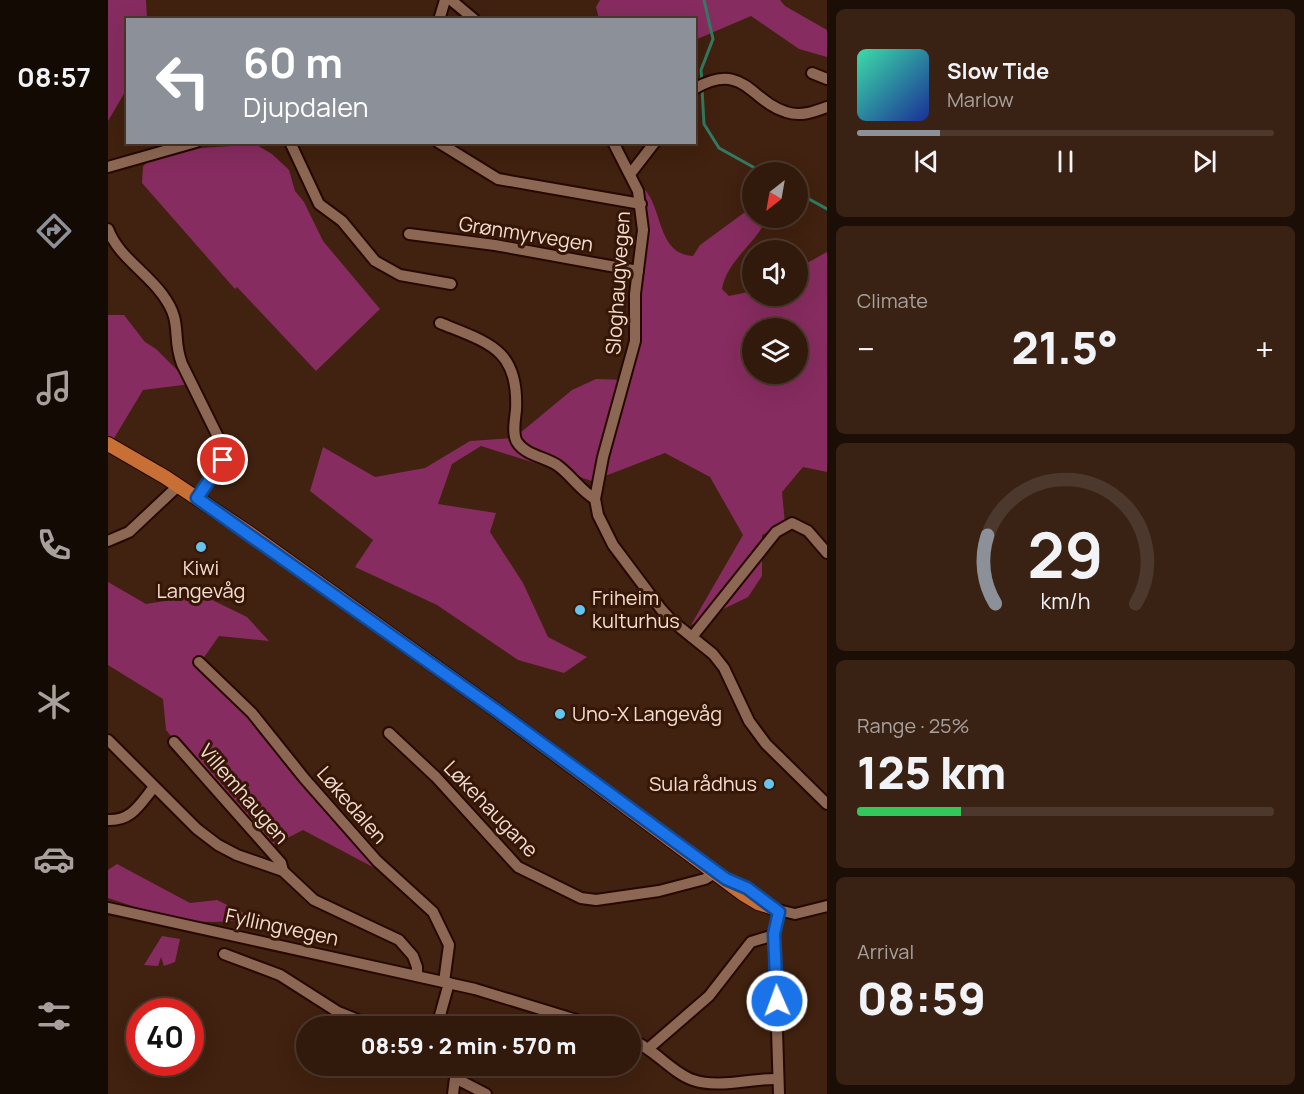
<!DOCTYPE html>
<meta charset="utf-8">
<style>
:root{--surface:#31190b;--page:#392214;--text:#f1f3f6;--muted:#a8a09d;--line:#4c382c;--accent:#8c9099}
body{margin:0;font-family:Manrope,sans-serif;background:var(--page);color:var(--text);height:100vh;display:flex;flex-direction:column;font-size:22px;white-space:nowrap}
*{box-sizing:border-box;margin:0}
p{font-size:20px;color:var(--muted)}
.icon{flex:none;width:33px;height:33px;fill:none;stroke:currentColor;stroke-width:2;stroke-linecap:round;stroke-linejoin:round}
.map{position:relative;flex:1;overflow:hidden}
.panel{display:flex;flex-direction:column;gap:9px;padding:9px;background:#1b0e06;width:477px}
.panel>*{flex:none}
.banner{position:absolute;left:18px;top:18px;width:570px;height:126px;border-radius:0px;box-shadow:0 6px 24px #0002,0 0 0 2px var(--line);background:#8c9099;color:#fff;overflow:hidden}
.needle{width:39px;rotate:211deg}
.fabs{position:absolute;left:634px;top:162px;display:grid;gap:12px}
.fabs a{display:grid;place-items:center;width:66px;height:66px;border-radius:50%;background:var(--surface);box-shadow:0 6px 24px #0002,0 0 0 2px var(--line);font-size:30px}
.speed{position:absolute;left:18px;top:998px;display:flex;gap:12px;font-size:30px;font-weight:700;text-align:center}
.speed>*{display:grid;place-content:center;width:78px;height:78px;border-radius:50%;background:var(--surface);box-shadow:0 6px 24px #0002,0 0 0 2px var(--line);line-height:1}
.speed .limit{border:9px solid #d22;background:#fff;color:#111}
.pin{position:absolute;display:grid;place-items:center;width:51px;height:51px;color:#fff;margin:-26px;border:3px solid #fff;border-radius:50%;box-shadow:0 2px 6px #0007}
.me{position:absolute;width:66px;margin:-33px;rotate:358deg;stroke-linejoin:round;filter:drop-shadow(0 0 4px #0008)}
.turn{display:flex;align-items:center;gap:21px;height:126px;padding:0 18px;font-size:27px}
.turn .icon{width:78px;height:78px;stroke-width:2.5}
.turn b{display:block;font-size:42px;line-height:51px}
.big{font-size:45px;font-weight:800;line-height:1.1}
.panel .card{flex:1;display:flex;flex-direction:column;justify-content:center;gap:9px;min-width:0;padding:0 21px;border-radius:9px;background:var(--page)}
.panel .dial{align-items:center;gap:0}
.dial svg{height:156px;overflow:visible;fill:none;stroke:var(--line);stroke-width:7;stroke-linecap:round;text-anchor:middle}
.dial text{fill:var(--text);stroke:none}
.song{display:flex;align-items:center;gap:18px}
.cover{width:72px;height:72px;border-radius:9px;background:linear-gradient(135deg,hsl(160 70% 55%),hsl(230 70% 35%))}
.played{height:6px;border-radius:3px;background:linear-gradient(90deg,var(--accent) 20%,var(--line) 20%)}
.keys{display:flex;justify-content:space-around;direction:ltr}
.heat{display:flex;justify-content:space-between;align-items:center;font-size:33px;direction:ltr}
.charge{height:9px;border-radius:4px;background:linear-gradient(90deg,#34c759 25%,var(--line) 0)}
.trip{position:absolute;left:188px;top:1016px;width:345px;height:60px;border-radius:30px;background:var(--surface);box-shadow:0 6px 24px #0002,0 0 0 2px var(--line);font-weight:800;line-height:60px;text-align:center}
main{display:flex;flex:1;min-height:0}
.tabs{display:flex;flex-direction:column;width:108px;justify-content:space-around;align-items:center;background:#140a04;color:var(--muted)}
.tabs .icon{width:42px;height:42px}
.tabs .active{color:var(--accent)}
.tabs b{font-size:27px;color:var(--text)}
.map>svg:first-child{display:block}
.green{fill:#872c60;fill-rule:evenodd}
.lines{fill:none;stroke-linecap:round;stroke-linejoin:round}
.stream{stroke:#317b63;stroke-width:3}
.minor-casing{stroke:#260800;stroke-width:14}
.major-casing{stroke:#260800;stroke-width:16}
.minor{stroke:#8c6753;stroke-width:10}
.major{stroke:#c76f34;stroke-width:14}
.route-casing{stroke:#114b97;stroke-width:15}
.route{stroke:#1a73e8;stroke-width:10}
.poi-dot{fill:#65c5ee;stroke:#361705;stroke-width:2}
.labels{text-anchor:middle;stroke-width:6;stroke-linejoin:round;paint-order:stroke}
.street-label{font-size:20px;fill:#f3ddd2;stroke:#361705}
.poi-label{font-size:20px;fill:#f3ddd2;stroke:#361705;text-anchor:start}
</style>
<main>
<nav class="tabs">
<b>08:57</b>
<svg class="icon active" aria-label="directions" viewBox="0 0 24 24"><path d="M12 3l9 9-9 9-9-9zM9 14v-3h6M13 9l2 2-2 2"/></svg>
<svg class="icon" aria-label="music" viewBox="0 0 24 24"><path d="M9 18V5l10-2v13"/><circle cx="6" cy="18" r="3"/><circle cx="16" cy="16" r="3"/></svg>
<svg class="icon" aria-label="phone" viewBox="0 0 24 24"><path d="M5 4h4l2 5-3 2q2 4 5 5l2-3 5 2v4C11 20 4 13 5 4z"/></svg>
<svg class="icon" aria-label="climate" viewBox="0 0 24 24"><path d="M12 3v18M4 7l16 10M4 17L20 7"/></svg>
<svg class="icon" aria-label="car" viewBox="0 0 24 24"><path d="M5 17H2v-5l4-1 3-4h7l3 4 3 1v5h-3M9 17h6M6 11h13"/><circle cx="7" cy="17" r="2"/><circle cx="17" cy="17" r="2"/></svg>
<svg class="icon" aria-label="filters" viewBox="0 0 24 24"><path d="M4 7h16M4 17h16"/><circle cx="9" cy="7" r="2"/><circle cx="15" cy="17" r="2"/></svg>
</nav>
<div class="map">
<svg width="719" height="1094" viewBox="0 0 719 1094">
<rect width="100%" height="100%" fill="#41210f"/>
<g class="green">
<path d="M0,0H38L39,19L20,20L19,93L17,92L0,121Z"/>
<path d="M492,0H672L677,6L719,30V57L691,49L643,16L587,40L586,20L491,19L488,7Z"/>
<path d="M147,144L164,154L181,170L187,191L196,202L215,241L272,309L208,371L129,287L127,289L34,183L35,167C50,145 121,148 147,144Z"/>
<path d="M528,183C557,197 545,254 585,256L592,245L644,207L645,218H659C648,244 619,260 614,289L621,296L645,291V296H690V268L719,252V472L695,467L674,492L677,524L654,535V576L640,597L583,625L635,535L602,477L557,453L484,481L373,446L344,464L330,504L388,513L382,532L415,583L440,637L479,657L456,673L410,660L329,605L247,567L265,540L202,491L215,447L267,477L317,468L362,441L406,438L464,390L488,379L520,380L533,271L526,205ZM645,328H690V374H645Z"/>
<path d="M0,315H16L37,342L48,349L83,384L35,390L5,440L0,437Z"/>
<path d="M0,582L38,604L94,595L139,617L161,641L111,636L92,663L143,711L276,873L195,830L156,850L58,730L55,699L0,665Z"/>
<path d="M9,864L82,903L109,900L144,917C92,930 50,915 0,898V870Z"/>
<path d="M54,936L72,939L67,962L56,966L53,957L50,966L36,965Z"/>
</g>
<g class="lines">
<g class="stream">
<path d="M594,82L593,70L605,39L596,0"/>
<path d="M594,89L596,124L611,148L654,172"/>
<path d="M690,193L719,209"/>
</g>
<defs>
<g id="minor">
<path d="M343,0L367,20"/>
<path d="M331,20L337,0"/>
<path d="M704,73L719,79"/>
<path d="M586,89C636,60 642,101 678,112C692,117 706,112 719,107"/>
<path d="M182,142L211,204L234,221L267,261L292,275L343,284"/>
<path d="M330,142L390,179L533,204"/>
<path d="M505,142L530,191L535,230L527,294V341L495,457L487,499L490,515L505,545L553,609L564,621L605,654L616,668L641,721L658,744L719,804"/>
<path d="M0,167L88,142"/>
<path d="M523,173L547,142"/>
<path d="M0,229C10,256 37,271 54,294C76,323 63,335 74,364L115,447V460L89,498"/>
<path d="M301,234L387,245L530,271"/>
<path d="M332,323C381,343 411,349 408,410C407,420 404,434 409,442C417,455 437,457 449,465C463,475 472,490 487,499"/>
<path d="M0,541L21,532L70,486"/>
<path d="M584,637L668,532L684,523L700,531L719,553"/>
<path d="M91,662L144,713L196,778L269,861L325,912L341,945L336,982"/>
<path d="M281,733L328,777L410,867L473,898L488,900L551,891L597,879L608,872"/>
<path d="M0,740L89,829L110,845L129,855L175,871L206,900L291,940L305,956L309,967V976"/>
<path d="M66,742L173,863L175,871"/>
<path d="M0,820C24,821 32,804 46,787"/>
<path d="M0,908L367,989L488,1026"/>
<path d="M666,909L687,914L719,906"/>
<path d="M116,954L172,975L230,1012L265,1026"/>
<path d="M329,1026L341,983"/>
<path d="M522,1039C547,1049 564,1073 585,1080C611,1089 643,1078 670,1079"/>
<path d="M541,1048L601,996L643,942L666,935"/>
<path d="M345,1094L347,1078L378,1094"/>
<path d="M671,1094L666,935L671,912"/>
</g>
<path id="major" d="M0,444L57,477L141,533L388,710L635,894L650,903L663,907"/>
</defs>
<use href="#minor" class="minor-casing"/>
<use href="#major" class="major-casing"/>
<use href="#minor" class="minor"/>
<use href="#major" class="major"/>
</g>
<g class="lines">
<defs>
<path id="route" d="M115,460L89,498L388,710L618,879L639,888L671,912L666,934L669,1001"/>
</defs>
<use href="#route" class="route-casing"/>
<use href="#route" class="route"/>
</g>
<g class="poi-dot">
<circle cx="93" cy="547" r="6"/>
<circle cx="472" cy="610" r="6"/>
<circle cx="452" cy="714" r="6"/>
<circle cx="661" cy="784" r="6"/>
</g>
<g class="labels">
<g class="street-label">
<text transform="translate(418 234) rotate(9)" y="7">Grønmyrvegen</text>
<text transform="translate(510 283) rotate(-86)" y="7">Sloghaugvegen</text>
<text transform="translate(136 794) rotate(49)" y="7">Villemhaugen</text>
<text transform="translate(244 805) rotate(49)" y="7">Løkedalen</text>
<text transform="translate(383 809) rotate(46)" y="7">Løkehaugane</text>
<text transform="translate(174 927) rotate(12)" y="7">Fyllingvegen</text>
</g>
<g class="poi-label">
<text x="93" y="575" text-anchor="middle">Kiwi<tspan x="93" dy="23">Langevåg</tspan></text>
<text x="484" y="605">Friheim<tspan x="484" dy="23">kulturhus</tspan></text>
<text x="464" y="721">Uno-X Langevåg</text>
<text x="649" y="791" text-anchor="end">Sula rådhus</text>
</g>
</g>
</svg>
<div class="fabs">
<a><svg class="needle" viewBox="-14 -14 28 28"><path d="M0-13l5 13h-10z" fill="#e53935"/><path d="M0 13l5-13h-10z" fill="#a8a09d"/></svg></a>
<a><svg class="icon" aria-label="sound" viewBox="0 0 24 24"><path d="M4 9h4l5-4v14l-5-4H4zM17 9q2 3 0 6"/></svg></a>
<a><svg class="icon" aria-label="layers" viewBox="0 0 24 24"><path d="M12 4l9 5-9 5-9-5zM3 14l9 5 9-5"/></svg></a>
</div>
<div class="speed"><div class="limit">40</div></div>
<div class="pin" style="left:115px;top:460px;background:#d93025"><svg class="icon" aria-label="arrive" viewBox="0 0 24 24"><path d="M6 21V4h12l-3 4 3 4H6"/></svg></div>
<svg class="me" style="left:669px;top:1001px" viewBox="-20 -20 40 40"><circle r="17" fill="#1a73e8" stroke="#fff" stroke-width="3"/><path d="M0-11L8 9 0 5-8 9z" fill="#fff"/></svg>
<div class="trip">08:59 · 2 min · 570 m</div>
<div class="banner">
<div class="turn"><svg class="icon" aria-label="left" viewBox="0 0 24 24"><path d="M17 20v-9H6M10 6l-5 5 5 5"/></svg><div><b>60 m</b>Djupdalen</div></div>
</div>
</div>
<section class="panel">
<div class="card">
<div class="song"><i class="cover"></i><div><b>Slow Tide</b><p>Marlow</p></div></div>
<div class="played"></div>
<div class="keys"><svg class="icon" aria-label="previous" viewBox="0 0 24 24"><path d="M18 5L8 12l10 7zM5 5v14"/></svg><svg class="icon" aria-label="pause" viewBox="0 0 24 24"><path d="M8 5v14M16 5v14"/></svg><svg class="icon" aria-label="next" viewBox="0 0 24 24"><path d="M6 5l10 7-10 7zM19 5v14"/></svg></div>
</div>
<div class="card"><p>Climate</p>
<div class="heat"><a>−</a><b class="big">21.5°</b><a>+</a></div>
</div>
<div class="card dial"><svg viewBox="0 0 100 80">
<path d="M14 69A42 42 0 1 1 86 69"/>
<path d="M14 69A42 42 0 0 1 10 34" stroke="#8c9099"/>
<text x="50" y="56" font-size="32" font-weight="700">29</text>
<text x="50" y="72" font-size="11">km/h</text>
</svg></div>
<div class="card"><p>Range · 25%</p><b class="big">125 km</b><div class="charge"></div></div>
<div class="card"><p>Arrival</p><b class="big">08:59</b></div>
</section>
</main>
